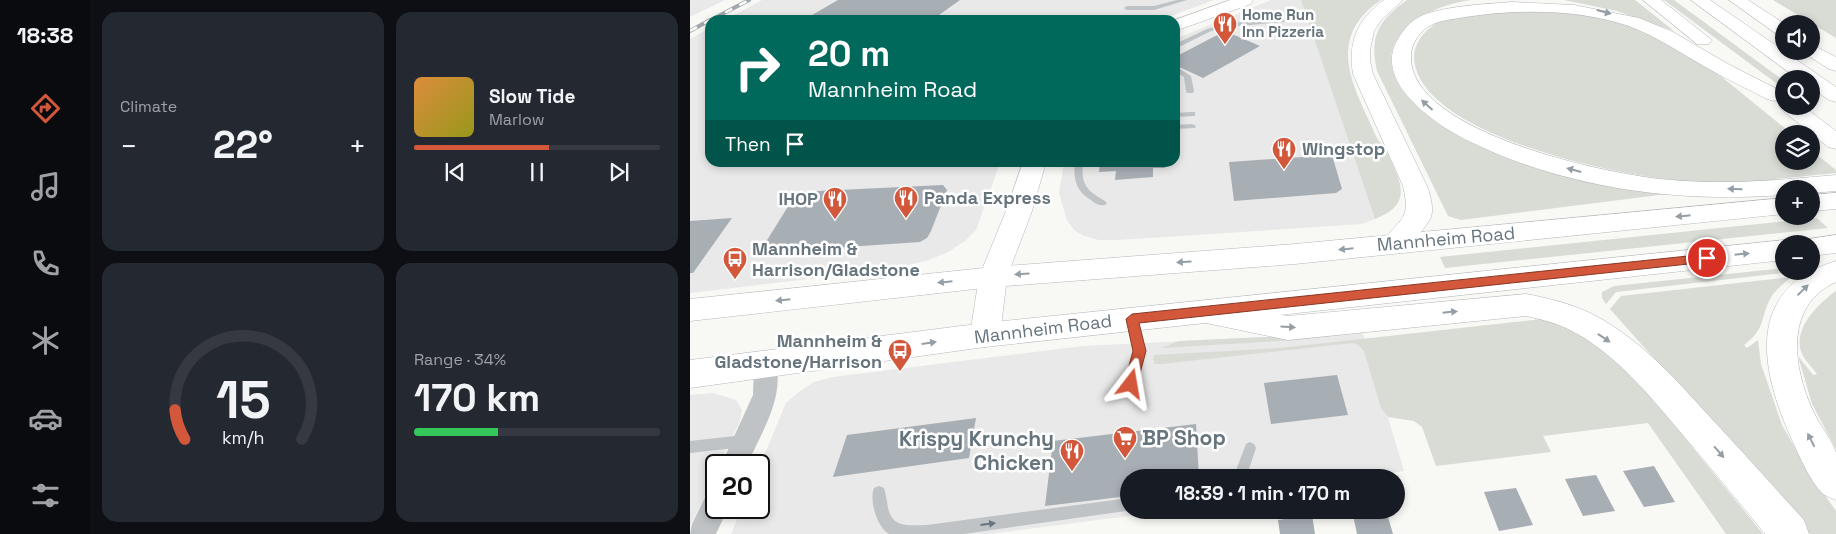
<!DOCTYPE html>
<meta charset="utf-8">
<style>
:root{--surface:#171b24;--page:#242831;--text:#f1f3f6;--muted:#9ea1a6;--line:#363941;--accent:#d2573b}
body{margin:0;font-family:"Space Grotesk",sans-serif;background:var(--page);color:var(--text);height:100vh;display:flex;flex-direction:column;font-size:19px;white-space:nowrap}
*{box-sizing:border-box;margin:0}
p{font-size:16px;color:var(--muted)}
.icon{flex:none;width:28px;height:28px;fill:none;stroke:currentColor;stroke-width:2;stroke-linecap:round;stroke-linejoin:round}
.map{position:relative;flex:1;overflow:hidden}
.details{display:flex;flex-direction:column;gap:12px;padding:12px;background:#0d0f14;width:600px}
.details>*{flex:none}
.banner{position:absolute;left:15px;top:15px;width:475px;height:152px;border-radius:15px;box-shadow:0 2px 8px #0003;background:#00695c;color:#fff;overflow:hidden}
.buttons{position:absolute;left:1085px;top:15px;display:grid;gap:10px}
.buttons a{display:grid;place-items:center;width:45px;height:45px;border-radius:50%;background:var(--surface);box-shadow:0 2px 8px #0003;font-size:25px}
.speed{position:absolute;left:15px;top:454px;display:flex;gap:10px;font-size:25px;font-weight:700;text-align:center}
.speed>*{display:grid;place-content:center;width:65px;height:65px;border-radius:50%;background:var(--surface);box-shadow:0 2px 8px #0003;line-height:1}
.speed .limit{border:2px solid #111;border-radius:8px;background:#fff;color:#111}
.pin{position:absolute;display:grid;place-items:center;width:42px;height:42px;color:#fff;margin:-21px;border:2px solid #fff;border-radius:50%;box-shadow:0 1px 5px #0007}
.me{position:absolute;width:55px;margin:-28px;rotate:14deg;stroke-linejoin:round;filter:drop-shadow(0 0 4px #0008)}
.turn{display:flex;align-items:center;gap:18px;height:105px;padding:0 20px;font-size:22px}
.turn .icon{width:65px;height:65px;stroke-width:2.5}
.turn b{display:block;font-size:35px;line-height:42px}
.then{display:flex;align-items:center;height:48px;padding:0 20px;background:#0003;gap:10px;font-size:19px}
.big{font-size:38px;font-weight:700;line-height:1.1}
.details .card{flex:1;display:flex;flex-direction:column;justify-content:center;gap:8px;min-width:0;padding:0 18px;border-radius:15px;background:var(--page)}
.details .dial{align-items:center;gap:0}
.dial svg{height:130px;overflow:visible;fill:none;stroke:var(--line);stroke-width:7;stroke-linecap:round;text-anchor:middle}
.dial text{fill:var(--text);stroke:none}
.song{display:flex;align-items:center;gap:15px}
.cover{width:60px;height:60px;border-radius:8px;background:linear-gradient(135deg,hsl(30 70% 55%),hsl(60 70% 35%))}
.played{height:5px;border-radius:2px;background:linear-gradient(90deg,var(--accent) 55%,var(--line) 55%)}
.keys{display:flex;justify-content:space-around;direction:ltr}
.heat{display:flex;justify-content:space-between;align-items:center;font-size:28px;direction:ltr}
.charge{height:8px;border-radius:4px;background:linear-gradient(90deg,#34c759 34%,var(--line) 0)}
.details .tiles{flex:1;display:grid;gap:12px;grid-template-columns:repeat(2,1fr)}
.trip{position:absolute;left:430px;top:469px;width:285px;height:50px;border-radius:25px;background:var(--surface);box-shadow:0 2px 8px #0003;font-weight:700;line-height:50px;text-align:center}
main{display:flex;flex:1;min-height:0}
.menu{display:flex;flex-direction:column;width:90px;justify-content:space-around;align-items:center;background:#090b0e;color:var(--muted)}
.menu .icon{width:35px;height:35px}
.menu .on{color:var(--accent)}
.menu b{font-size:22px;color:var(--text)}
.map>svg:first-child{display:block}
.built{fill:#e8e9e8}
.green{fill:#d8dcd5}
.building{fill:#a7aeb4}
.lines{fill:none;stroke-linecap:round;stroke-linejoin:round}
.secondary-casing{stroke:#b2b7bb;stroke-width:1}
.primary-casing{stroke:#b3b7ba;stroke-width:1}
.highway-casing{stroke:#b3b6b9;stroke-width:1}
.lane{fill:#bfc3c6;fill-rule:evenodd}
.street{fill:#bfc3c6;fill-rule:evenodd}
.secondary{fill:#fff;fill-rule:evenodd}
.primary{fill:#fff;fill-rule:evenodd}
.highway{fill:#fff;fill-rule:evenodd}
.rail-casing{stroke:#a1a7ac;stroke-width:4}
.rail{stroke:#fff;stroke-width:2.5;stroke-dasharray:8;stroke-linecap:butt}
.oneway{fill:#949ea4}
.oneway2{fill:#66747d}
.route{fill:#d2573b;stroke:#883926}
.labels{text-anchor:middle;stroke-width:5;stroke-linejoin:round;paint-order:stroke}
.far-poi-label{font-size:15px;font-weight:bold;fill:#66747d;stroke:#fff;text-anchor:start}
.poi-label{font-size:18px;font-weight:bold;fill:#66747d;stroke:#fff;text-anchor:start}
.street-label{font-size:18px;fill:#66747d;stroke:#fff}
.near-poi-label{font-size:21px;font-weight:bold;fill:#66747d;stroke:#fff;text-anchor:start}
</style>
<main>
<nav class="menu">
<b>18:38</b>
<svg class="icon on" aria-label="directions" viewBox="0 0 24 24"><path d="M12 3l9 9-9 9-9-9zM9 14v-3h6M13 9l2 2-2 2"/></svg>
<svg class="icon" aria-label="music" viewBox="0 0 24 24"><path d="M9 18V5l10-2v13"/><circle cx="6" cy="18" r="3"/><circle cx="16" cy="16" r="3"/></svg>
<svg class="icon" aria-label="phone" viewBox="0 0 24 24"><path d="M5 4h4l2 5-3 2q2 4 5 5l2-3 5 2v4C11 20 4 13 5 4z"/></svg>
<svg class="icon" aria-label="climate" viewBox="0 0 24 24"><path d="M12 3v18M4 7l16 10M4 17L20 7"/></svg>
<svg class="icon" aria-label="car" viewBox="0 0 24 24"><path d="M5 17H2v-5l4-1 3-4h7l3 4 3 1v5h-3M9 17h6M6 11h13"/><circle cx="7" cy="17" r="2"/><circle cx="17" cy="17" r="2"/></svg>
<svg class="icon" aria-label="filters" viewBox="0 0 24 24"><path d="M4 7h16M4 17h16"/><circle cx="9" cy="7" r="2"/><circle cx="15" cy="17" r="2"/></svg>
</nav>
<section class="details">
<div class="tiles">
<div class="card"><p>Climate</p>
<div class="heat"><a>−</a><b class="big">22°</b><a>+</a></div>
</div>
<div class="card">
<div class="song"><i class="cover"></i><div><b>Slow Tide</b><p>Marlow</p></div></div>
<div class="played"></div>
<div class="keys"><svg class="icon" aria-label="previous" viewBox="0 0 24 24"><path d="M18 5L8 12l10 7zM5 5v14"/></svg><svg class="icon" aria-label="pause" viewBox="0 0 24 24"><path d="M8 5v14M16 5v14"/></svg><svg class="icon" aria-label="next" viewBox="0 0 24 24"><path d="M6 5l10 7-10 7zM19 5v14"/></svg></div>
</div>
<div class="card dial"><svg viewBox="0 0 100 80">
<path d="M14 69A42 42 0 1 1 86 69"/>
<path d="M14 69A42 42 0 0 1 8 51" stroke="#d2573b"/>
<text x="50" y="56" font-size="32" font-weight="700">15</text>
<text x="50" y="72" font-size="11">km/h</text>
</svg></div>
<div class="card"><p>Range · 34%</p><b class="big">170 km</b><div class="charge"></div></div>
</div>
</section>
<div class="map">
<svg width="1146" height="534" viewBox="0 0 1146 534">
<rect width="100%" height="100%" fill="#f8f8f5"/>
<g class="built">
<path d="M0,0H35L0,17Z"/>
<path d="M72,0H524L470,20H35Z"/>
<path d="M581,0H611L685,219L671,224L429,240H409L394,236L384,230L377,220L369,193L374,163L485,162V39Z"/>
<path d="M20,28V162L310,163L286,230L275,241L258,252L239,260L202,269L0,293V39Z"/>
<path d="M671,327L714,471L663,478H439V510H485L299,534H41L52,508H69V468L96,403L110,391L124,382L143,377L393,346L598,336Z"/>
<path d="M23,393L46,400L52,410L50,421L29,465H26V472L0,526V395Z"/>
</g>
<g class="green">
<path d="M611,0H691C632,40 666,90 688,140C696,147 698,155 702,163C715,191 717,206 685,219Z"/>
<path d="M717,0H781C736,6 675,39 713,91C728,111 750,124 770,136L977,194L771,220L758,216L687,71C679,36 689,20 717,0Z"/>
<path d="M874,0H945L984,31L927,11Z"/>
<path d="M974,0H984L1094,81V89Z"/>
<path d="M1083,0H1146V38Z"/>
<path d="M851,5L945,26L1012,61L1102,134H1094V161H1121V150L1146,170V173L1085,179L1088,183C1057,184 1024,184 993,181C929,176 747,138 726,69C719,47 733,31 751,20Z"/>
<path d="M1127,218L1138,228L755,268L750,257Z"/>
<path d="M1094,268V271H1110L1105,274L1101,272L926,292L916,304L912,298V292L924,286Z"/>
<path d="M1101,277C1093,284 1084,291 1079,301C1070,321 1075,329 1054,345L1057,348L1068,340L1071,364L1092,425L1118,471L1146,511V534H1120L920,309L931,296Z"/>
<path d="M1146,291V449L1122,404L1108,356L1123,375L1127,374C1123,368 1117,363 1113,356C1100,330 1128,304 1146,291Z"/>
<path d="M849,313L605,340L472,348L489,341L598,336Z"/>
<path d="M860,318L890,332L946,378L1073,534H1036L958,423L853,436L861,452L746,466L732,427L724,421L698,417L691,408L674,351L668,345L662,343L472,364H465L463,359L464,355L590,348Z"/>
</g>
<g class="building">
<path d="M148,0H270L242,20H108L117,18Z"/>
<path d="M535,31L570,46L513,78L485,65V57Z"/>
<path d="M642,155L652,189L646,193L544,201L539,162Z"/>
<path d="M410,162H475V168H463V177L425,180L426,171L409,172Z"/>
<path d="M253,185L257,190L241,231L237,238L230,242L69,253L107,192Z"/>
<path d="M42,218L3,273H0V221Z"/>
<path d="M647,375L658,415L581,424L574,383Z"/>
<path d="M286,418L279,458L143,477L157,435Z"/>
<path d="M506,424L509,478H439V496L355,506L363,441Z"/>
<path d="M964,466L985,502L954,507L933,471Z"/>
<path d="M906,475L925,511L893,516L875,479Z"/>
<path d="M826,488L843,525L809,531L794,492Z"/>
<path d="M662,510H696L703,534H667Z"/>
<path d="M622,515L625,534H590L588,520Z"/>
</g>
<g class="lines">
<defs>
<g id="secondary">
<path d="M540,0H563L561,4L485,31V20Z"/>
<path d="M333,162H356L342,211L317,277L310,335L306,344L295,347L284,344L280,335L289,277L316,211Z"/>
</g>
<g id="primary">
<path d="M1146,193V209L1121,211V195Z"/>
<path d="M1094,198V214L605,264L303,287L0,321V299L303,267L605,244Z"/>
<path d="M1146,235V253L1121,256V244H1110L1112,240Z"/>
<path d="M1094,240L1104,244H1094V260L295,347L0,388V360L295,323Z"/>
</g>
<g id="highway">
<path d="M694,0H713L692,19L684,31L680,50V61L683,74L737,186C740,195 744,207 741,217C739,223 720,247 714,251C709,255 702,252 696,251L692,244C708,217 722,223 713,186L663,74C658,42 667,19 694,0Z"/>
<path d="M953,0H971L1022,40L1019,44H1007Z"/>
<path d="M1001,0H1020L1146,87V102L1139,100L1121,88V79H1108Z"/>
<path d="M1039,0H1058L1095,24L1094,36L1088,35Z"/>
<path d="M822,2L884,5L949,18L983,32L1038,64L1091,91L1094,96L1091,99L1084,101L1077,99C1058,89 1038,80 1019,69C992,54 968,37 939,26C888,9 828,9 775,17C764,19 751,20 741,25C730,31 721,43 721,56C718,133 923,176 981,180C1036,185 1091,180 1146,175V191L1121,193V189H1094V195C989,203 879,189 783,143C750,128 681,83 708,39C713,30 720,22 729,17C751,6 797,4 822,2Z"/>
<path d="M1121,44L1146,57V71L1139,69L1114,53L1113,51H1121Z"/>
<path d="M1094,101V106H1113L1146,131V149L1138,147L1092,110L1089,106Z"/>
<path d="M1146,261V282C1093,306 1103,369 1124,413C1129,424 1144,443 1146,453C1146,468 1146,485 1146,500C1142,498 1135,496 1132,493C1119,479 1110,457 1102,440C1070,369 1054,289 1146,261Z"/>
<path d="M836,294C857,298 878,303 898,312C946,335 984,377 1019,416C1051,450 1082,485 1114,520L1119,534H1075C1048,501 1021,468 993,435C960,396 923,350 876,328C863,322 850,319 836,316L598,340L516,323L506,320L501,312L506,304L516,301L598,316Z"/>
</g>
</defs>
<use href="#secondary" class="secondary-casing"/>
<use href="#primary" class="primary-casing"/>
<use href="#highway" class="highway-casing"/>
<g class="lane">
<path d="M487,0H497L464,10H437L434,8L437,6H464Z"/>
<path d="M592,19L595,21L594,22L538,27L521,31L485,49V44L517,29L538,23Z"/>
<path d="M485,66L501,76L504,91L503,93H497L496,91L494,77L485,71Z"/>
<path d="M502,112H505V116L485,117V113Z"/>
<path d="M502,124L506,126L505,128L485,129V125Z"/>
<path d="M385,162H393C391,185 396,190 415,201L417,203L415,205C409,206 406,204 401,200C386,191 383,179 385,162Z"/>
<path d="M442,315L446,316L447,319L455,351L447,384L445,388L441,389L437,388L435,384L443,351L437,319L438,316Z"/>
<path d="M54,435L58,437L60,441L58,445L54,447L0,453V441Z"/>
<path d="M560,442L564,444L566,448L556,478H543L556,444Z"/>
<path d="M189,486L194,488C196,495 197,501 198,508C203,529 219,525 237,525L439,498V510H443L274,534H199C187,527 179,501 184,488Z"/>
</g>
<g class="street">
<path d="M75,355L83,358C99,391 70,435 57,465H31L63,395L64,365L67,358Z"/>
<path d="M26,491V508H38L26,534H0L2,524L16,495Z"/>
</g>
<use href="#secondary" class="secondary"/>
<use href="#primary" class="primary"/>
<use href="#highway" class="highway"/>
<defs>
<g id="rail">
<path d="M21,20L59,0"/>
<path d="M0,31L20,20"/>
</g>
</defs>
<use href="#rail" class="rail-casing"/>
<use href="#rail" class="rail"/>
</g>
<defs><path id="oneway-solid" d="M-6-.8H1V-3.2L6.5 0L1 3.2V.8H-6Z" transform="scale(1.25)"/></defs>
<g class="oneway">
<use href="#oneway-solid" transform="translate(914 12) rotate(15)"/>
<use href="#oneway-solid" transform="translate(737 105) rotate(-138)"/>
<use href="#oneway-solid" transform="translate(884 170) rotate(-165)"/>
<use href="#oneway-solid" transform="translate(1045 189) rotate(-179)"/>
<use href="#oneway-solid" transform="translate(993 216) rotate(174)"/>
<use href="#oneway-solid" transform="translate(656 249) rotate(174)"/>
<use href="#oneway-solid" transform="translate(1052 254) rotate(-6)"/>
<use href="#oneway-solid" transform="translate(494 262) rotate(176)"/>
<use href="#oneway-solid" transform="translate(332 274) rotate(176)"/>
<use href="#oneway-solid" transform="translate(255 282) rotate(174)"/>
<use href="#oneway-solid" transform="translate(1113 290) rotate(-44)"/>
<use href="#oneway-solid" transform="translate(93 300) rotate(174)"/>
<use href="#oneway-solid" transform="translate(760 312) rotate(-6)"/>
<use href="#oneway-solid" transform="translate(598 327) rotate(3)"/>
<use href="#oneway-solid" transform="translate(914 338) rotate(34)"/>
<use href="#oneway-solid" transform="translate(239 343) rotate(-8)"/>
<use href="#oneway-solid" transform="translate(1121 440) rotate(-117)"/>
<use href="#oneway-solid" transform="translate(1029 452) rotate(49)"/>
</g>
<use class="oneway2" href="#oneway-solid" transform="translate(298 524) rotate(-7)"/>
<path class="route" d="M1017,254L1022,258L1017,262L449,323L456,351L446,388H436L434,384L443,351L436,319L442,314Z"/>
<defs>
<symbol id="restaurant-pin" viewBox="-11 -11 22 30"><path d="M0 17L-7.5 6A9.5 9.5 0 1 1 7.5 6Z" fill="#d2573b" stroke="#fff"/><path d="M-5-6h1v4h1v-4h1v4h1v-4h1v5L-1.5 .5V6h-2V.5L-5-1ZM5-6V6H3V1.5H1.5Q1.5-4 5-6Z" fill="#fff"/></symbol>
<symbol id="bus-pin" viewBox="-11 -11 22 30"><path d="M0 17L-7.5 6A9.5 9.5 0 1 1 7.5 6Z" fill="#d2573b" stroke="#fff"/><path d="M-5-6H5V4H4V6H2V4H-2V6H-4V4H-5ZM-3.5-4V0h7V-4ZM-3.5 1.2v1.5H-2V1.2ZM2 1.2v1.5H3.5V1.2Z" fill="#fff"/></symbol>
<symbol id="supermarket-pin" viewBox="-11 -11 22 30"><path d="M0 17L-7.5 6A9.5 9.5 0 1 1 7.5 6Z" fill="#d2573b" stroke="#fff"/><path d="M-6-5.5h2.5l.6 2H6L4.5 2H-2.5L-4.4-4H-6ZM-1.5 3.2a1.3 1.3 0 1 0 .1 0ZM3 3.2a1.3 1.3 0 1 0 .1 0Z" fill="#fff"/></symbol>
</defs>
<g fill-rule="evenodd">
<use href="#restaurant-pin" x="521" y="10" width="28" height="38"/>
<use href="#restaurant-pin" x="580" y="135" width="28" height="38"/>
<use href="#restaurant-pin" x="202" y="184" width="28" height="38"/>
<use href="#restaurant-pin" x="131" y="185" width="28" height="38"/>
<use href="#bus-pin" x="31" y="245" width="28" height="38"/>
<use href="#bus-pin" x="196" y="337" width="28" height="38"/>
<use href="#supermarket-pin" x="421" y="424" width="28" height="38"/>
<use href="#restaurant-pin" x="368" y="437" width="28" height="38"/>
</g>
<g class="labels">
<g class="far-poi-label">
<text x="552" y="20">Home Run<tspan x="552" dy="17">Inn Pizzeria</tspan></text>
</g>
<g class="poi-label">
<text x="612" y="155">Wingstop</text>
<text x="234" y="204">Panda Express</text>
<text x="128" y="205" text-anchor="end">IHOP</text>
<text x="62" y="255">Mannheim &amp;<tspan x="62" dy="21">Harrison/Gladstone</tspan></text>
<text x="192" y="347" text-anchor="end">Mannheim &amp;<tspan x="192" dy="21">Gladstone/Harrison</tspan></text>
</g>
<g class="street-label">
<text transform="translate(756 239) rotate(-5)" y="6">Mannheim Road</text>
<text transform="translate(353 329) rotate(-7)" y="6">Mannheim Road</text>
</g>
<g class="near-poi-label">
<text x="452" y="445">BP Shop</text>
<text x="364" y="446" text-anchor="end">Krispy Krunchy<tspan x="364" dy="24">Chicken</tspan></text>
</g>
</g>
</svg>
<div class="buttons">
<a><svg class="icon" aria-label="sound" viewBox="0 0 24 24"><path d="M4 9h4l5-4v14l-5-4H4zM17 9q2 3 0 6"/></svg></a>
<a><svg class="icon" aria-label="search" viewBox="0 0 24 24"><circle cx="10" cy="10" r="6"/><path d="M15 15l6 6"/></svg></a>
<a><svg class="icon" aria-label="layers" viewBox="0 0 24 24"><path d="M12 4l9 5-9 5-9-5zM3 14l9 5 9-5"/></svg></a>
<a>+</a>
<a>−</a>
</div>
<div class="speed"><div class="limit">20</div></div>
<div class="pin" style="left:1017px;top:258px;background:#d93025"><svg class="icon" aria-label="arrive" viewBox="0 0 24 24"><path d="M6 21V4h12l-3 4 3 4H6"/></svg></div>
<svg class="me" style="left:441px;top:384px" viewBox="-20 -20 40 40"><path d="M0-17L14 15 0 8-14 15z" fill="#d2573b" stroke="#fff" stroke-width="4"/></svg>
<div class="trip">18:39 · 1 min · 170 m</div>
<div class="banner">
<div class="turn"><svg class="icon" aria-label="right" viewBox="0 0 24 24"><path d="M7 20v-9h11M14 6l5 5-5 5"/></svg><div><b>20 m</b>Mannheim Road</div></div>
<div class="then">Then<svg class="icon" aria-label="arrive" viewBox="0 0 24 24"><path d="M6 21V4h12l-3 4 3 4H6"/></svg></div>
</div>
</div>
</main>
